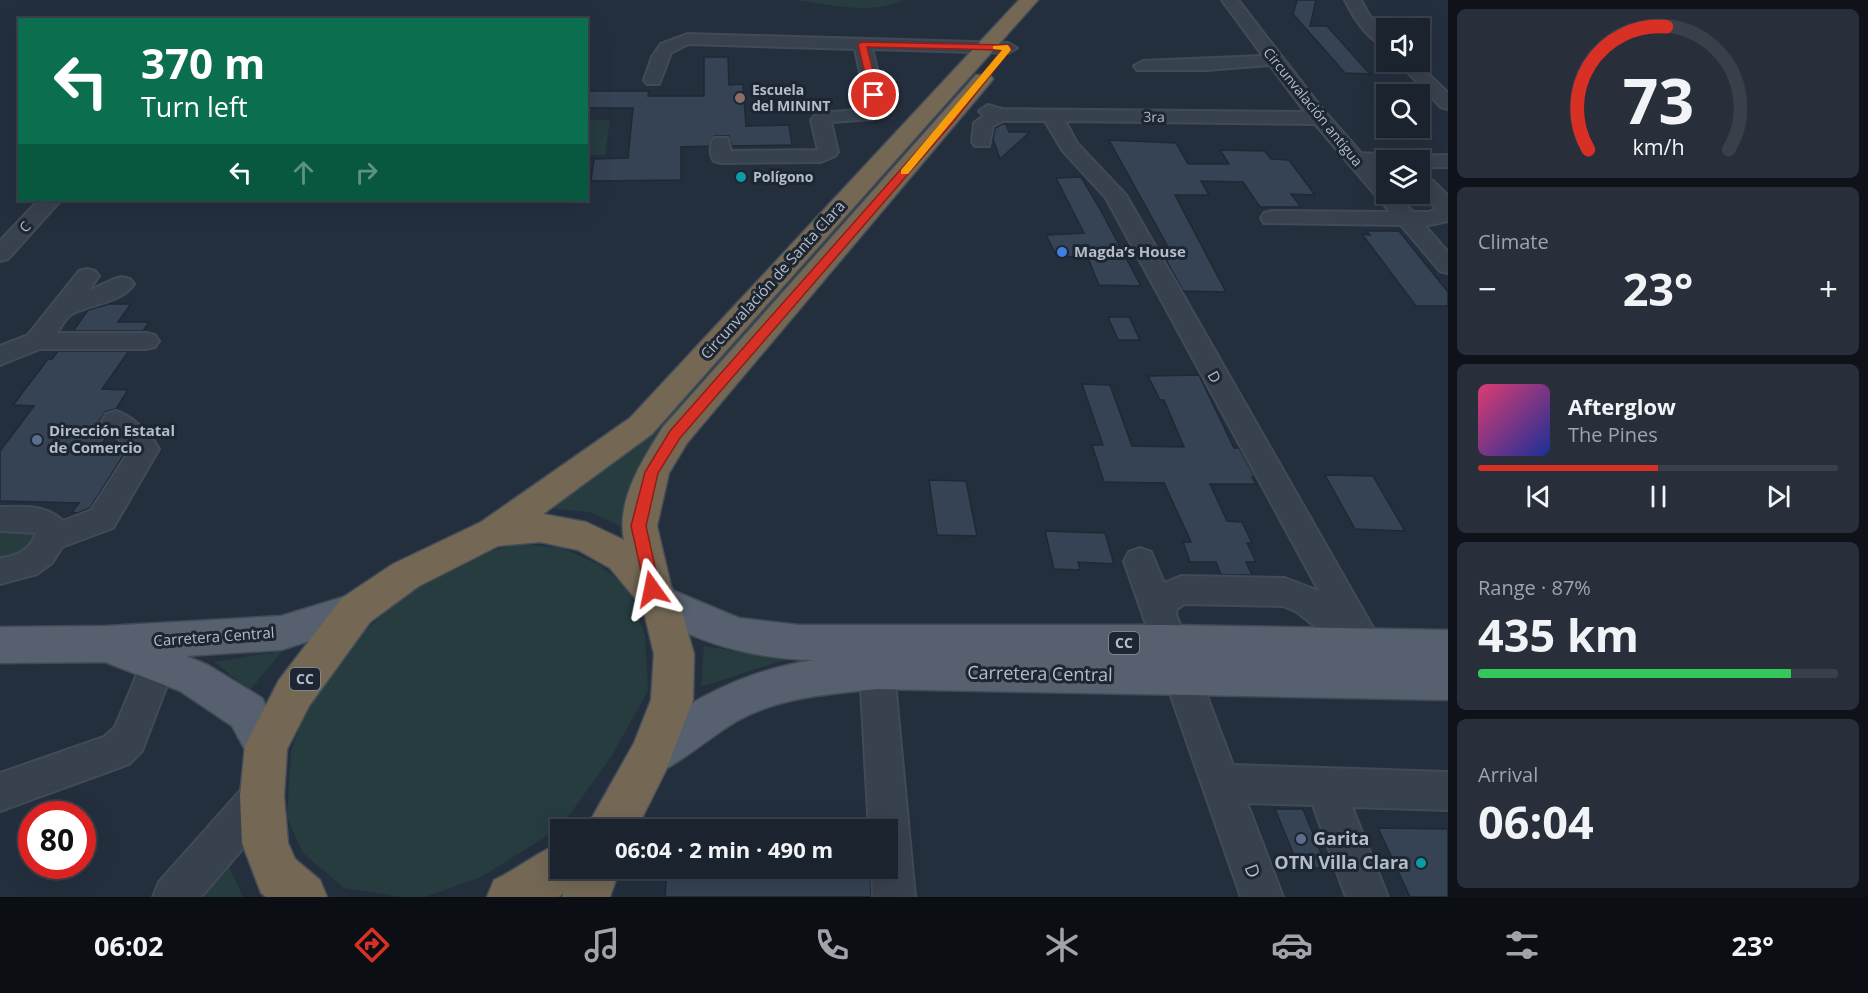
<!DOCTYPE html>
<meta charset="utf-8">
<style>
:root{--surface:#1b232e;--page:#282f3a;--text:#f1f3f6;--muted:#a0a4aa;--line:#39404a;--accent:#d93025}
body{margin:0;font-family:"Open Sans",sans-serif;background:var(--page);color:var(--text);height:100vh;display:flex;flex-direction:column;font-size:22px;white-space:nowrap}
*{box-sizing:border-box;margin:0}
p{font-size:20px;color:var(--muted)}
.icon{flex:none;width:33px;height:33px;fill:none;stroke:currentColor;stroke-width:2;stroke-linecap:round;stroke-linejoin:round}
.map{position:relative;flex:1;overflow:hidden}
.sheet{display:flex;flex-direction:column;gap:9px;padding:9px;background:#0f1319;width:420px}
.sheet>*{flex:none}
.hud{position:absolute;left:18px;top:18px;width:570px;height:183px;border-radius:0px;box-shadow:0 6px 24px #0002,0 0 0 2px var(--line);background:#0b6e4f;color:#fff;overflow:hidden}
.buttons{position:absolute;left:1376px;top:18px;display:grid;gap:12px}
.buttons a{display:grid;place-items:center;width:54px;height:54px;border-radius:0px;background:var(--surface);box-shadow:0 6px 24px #0002,0 0 0 2px var(--line);font-size:30px}
.speed{position:absolute;left:18px;top:801px;display:flex;gap:12px;font-size:30px;font-weight:700;text-align:center}
.speed>*{display:grid;place-content:center;width:78px;height:78px;border-radius:50%;background:var(--surface);box-shadow:0 6px 24px #0002,0 0 0 2px var(--line);line-height:1}
.speed .limit{border:9px solid #d22;background:#fff;color:#111}
.pin{position:absolute;display:grid;place-items:center;width:51px;height:51px;color:#fff;margin:-26px;border:3px solid #fff;border-radius:50%;box-shadow:0 2px 6px #0007}
.me{position:absolute;width:66px;margin:-33px;rotate:348deg;stroke-linejoin:round;filter:drop-shadow(0 0 4px #0008)}
.turn{display:flex;align-items:center;gap:21px;height:126px;padding:0 24px;font-size:27px}
.turn .icon{width:78px;height:78px;stroke-width:2.5}
.turn b{display:block;font-size:42px;line-height:51px}
.lanes{display:flex;align-items:center;height:57px;padding:0 24px;background:#0003;justify-content:center;gap:30px;direction:ltr}
.lanes .off{opacity:.35}
.big{font-size:45px;font-weight:700;line-height:1.1}
.sheet .tile{flex:1;display:flex;flex-direction:column;justify-content:center;gap:9px;min-width:0;padding:0 21px;border-radius:9px;background:var(--page)}
.sheet .dial{align-items:center;gap:0}
.dial svg{height:156px;overflow:visible;fill:none;stroke:var(--line);stroke-width:7;stroke-linecap:round;text-anchor:middle}
.dial text{fill:var(--text);stroke:none}
.song{display:flex;align-items:center;gap:18px}
.cover{width:72px;height:72px;border-radius:9px;background:linear-gradient(135deg,hsl(340 70% 55%),hsl(230 70% 35%))}
.played{height:6px;border-radius:3px;background:linear-gradient(90deg,var(--accent) 50%,var(--line) 50%)}
.keys{display:flex;justify-content:space-around;direction:ltr}
.heat{display:flex;justify-content:space-between;align-items:center;font-size:33px;direction:ltr}
.charge{height:9px;border-radius:4px;background:linear-gradient(90deg,#34c759 87%,var(--line) 0)}
.trip{position:absolute;left:550px;top:819px;width:348px;height:60px;border-radius:0px;background:var(--surface);box-shadow:0 6px 24px #0002,0 0 0 2px var(--line);font-weight:700;line-height:60px;text-align:center}
.tabs{display:flex;height:96px;justify-content:space-around;align-items:center;background:#0b0e12;color:var(--muted)}
.tabs .icon{width:42px;height:42px}
.tabs .selected{color:var(--accent)}
.tabs b{font-size:27px;color:var(--text)}
main{display:flex;flex:1;min-height:0}
.map>svg:first-child{display:block}
.green{fill:#263c3f}
.building{fill:#364354;stroke:#1f2835;stroke-width:1.5}
.lines{fill:none;stroke-linecap:round;stroke-linejoin:round}
.minor-casing{stroke:#414a57;stroke-width:4}
.major-casing{stroke:#414a57;stroke-width:3}
.highway-casing{stroke:#434c59;stroke-width:3}
.minor{fill:#38414e;fill-rule:evenodd}
.major{fill:#56606e;fill-rule:evenodd}
.highway{fill:#746855;fill-rule:evenodd}
.route{fill:#d93025;stroke:#8d1f18;stroke-width:1.5}
.slow{fill:#f59e0b}
.education-dot{fill:#8d6e63;stroke:#1d2633;stroke-width:2}
.culture-dot{fill:#0f9aa8;stroke:#1d2633;stroke-width:2}
.shop-dot{fill:#3f7fe0;stroke:#1d2633;stroke-width:2}
.service-dot{fill:#5c6f8a;stroke:#1d2633;stroke-width:2}
.labels{text-anchor:middle;stroke-width:6;stroke-linejoin:round;paint-order:stroke}
.far-poi-label{font-size:14px;font-weight:bold;fill:#b4bcc9;stroke:#1d2633;text-anchor:start}
.far-street-label{font-size:14px;fill:#b4bcc9;stroke:#1d2633}
.shield{fill:#1d2633;stroke:#878f9c;stroke-width:1.5}
.shield-label{font-size:14px;font-weight:bold;fill:#b4bcc9}
.poi-label{font-size:15px;font-weight:bold;fill:#b4bcc9;stroke:#1d2633;text-anchor:start}
.street-label{font-size:15px;fill:#b4bcc9;stroke:#1d2633}
.near-street-label{font-size:18px;fill:#b4bcc9;stroke:#1d2633}
.near-poi-label{font-size:18px;font-weight:bold;fill:#b4bcc9;stroke:#1d2633;text-anchor:start}
</style>
<main>
<div class="map">
<svg width="1448" height="897" viewBox="0 0 1448 897">
<rect width="100%" height="100%" fill="#242f3e"/>
<g class="green">
<path d="M797,0H904C874,15 829,5 797,0Z"/>
<path d="M586,120H610L605,155H587Z"/>
<path d="M781,287L787,292L628,529L589,512L547,508Z"/>
<path d="M0,523L32,524L42,538L0,566Z"/>
<path d="M516,544L562,548L598,564L629,589L645,636L648,691L611,757L560,828L481,877L425,897H401L344,888L303,853L287,818L291,751L310,698L346,649L405,594L466,558Z"/>
<path d="M704,646L787,659L701,687Z"/>
<path d="M282,651L250,690L214,662Z"/>
<path d="M223,853L243,897H187Z"/>
</g>
<g class="building">
<path d="M1297,0H1316L1310,26H1327L1370,74L1345,73L1293,14Z"/>
<path d="M704,57H728L729,85L743,84L746,126L789,125L792,145L732,146L729,136H714L709,146L681,147V180L591,181L594,159L628,158L633,108H586V91H649L648,96H704Z"/>
<path d="M1002,124H1006L1009,132H1030L1000,159L993,139L995,128Z"/>
<path d="M1109,140L1176,143L1188,164H1229L1220,150L1265,151L1271,159L1289,160L1315,195L1291,194L1301,207H1260L1243,182L1201,181L1209,195H1175L1226,292L1183,291L1164,256H1173Z"/>
<path d="M1081,177L1100,209L1141,286L1099,285L1087,256L1057,257L1046,235L1084,233L1056,178Z"/>
<path d="M1367,231H1399L1448,292V306H1416L1362,234L1370,235Z"/>
<path d="M109,304H131L118,322H149L143,331H73L88,310Z"/>
<path d="M1108,317H1129L1140,340H1118Z"/>
<path d="M58,351H129L102,389L128,390L116,409L105,412L100,420L103,428L109,433L96,453H125L90,508L78,513L72,512L79,503L0,501V451L34,406L13,405L48,359H52Z"/>
<path d="M1199,375L1234,448H1239L1255,477H1252L1256,484H1210L1227,521L1242,522L1252,543H1247L1256,562H1246L1252,575H1221L1216,562H1190L1183,542H1191L1164,483L1104,482L1092,445H1103L1082,384L1110,385L1132,446L1184,447L1164,400H1160L1148,376Z"/>
<path d="M1325,475L1373,476L1405,531L1355,529Z"/>
<path d="M929,480L966,481L977,536L937,535Z"/>
<path d="M1045,531L1105,533L1114,564L1078,562L1080,570L1054,569Z"/>
<path d="M1275,809H1303L1327,868H1299Z"/>
<path d="M1378,828L1448,829V897H1410Z"/>
<path d="M667,868H870L871,897H665Z"/>
</g>
<g class="lines">
<defs>
<g id="minor">
<path d="M1222,0H1238L1320,106L1361,153L1413,156L1448,155V167H1419V160H1386V166L1372,165L1386,181V194H1397L1413,212H1429L1436,209L1419,190V175L1433,181L1448,196V221L1425,226L1448,252V273L1440,271L1401,225L1264,223L1261,218L1264,213L1272,211L1390,212L1315,124L1065,121L1077,143L1126,195L1384,647L1379,658L1367,662L1355,658L1352,652L1343,649L1297,612L1283,606L1184,604L1177,609L1176,614L1233,765L1448,772V810L1352,807L1388,897H1346L1313,805L1247,803L1283,897H1241L1124,561L1129,552L1140,548L1151,552L1164,583L1181,576L1285,578L1319,591L1106,198L1062,150L1045,121H1003L993,126L989,146H975L972,142L974,123L984,116L979,111L988,105L1002,109L1305,112L1270,65L1206,70H1137L1134,66L1143,61L1263,56Z"/>
<path d="M1345,0H1361L1369,15L1386,32V46C1368,41 1353,16 1345,0Z"/>
<path d="M688,34L1008,43L1017,48L1008,53L872,49L886,106L873,119L831,122L838,152L835,156L821,162L721,163L714,161C709,155 710,144 714,138H728L731,151L818,150L811,120L817,113L861,110L867,105L855,49L688,44L671,53L659,84H647L644,80L652,57L661,44Z"/>
<path d="M1398,62H1416L1448,93V109L1441,107Z"/>
<path d="M39,200H61L8,259L0,261V241Z"/>
<path d="M87,269L95,271L99,276L88,291L114,279L122,277L130,279L134,284C121,303 91,304 72,314C66,317 61,327 57,333H146L155,335L159,341L155,347L146,349H40L0,365V346L28,335L79,271Z"/>
<path d="M116,411C132,416 151,434 159,449L113,528L62,547L52,563L37,574L0,584V558C15,557 32,549 36,533L0,531V507C23,507 45,504 63,521L91,510L129,451L102,421L106,414Z"/>
<path d="M158,648L170,653L175,664L142,751L129,764L0,811V773L104,737L115,727L146,653Z"/>
<path d="M877,655L889,660L894,671L915,897H873L872,868H888V830H869L860,671L865,660Z"/>
<path d="M262,777L276,782L281,796L276,810L201,897H153L159,882L248,782Z"/>
</g>
<g id="major">
<path d="M660,585L739,618L799,625H1168L1448,630V700L877,689C830,694 779,697 737,721C708,738 682,763 651,776L636,770L629,755C637,737 649,731 665,720C711,689 759,668 814,660C764,659 717,649 672,626C658,619 648,615 641,601L647,589Z"/>
<path d="M356,593L370,598L375,610L370,622L281,650L186,656L208,665L262,698L287,746L281,761L266,767L251,761L232,726L180,691L105,662L0,663V627L106,626L281,616Z"/>
</g>
<g id="highway">
<path d="M1019,0H1038L652,434L543,514L586,522L624,540C616,500 643,459 663,427L976,75H990L993,79L990,83L687,443L669,473L657,526L671,586L679,601L694,654L693,700L666,770L636,830H585L634,743L651,700L654,654L643,608L610,568L578,550L540,542L498,546L419,586L370,622L309,706L287,749L284,796L288,843L295,859L320,880L327,897H266L261,893L242,843L240,796L245,746L279,680L342,598L393,564L481,522L630,418Z"/>
<path d="M561,843V868H620L610,897H562L563,893L559,897H487L494,880C518,869 537,852 561,843Z"/>
</g>
</defs>
<use href="#minor" class="minor-casing"/>
<use href="#major" class="major-casing"/>
<use href="#highway" class="highway-casing"/>
<use href="#minor" class="minor"/>
<use href="#major" class="major"/>
<use href="#highway" class="highway"/>
</g>
<path class="route" d="M862,42L1008,45L1012,48L954,121L680,438L658,473L646,526L660,589L652,595L646,593L631,526L645,472L670,431L947,117L1002,50L867,47L879,95L874,98L870,95L858,44Z"/>
<path class="slow" d="M1008,45L1011,50L908,174H901V170L1002,50L993,49V46Z"/>
<circle class="education-dot" cx="740" cy="98" r="6"/>
<g class="culture-dot">
<circle cx="741" cy="177" r="6"/>
<circle cx="1421" cy="863" r="6"/>
</g>
<circle class="shop-dot" cx="1062" cy="252" r="6"/>
<g class="service-dot">
<circle cx="37" cy="440" r="6"/>
<circle cx="1301" cy="839" r="6"/>
</g>
<g class="labels">
<g class="far-poi-label">
<text x="752" y="95">Escuela<tspan x="752" dy="16">del MININT</tspan></text>
<text x="753" y="182">Polígono</text>
</g>
<g class="far-street-label">
<text transform="translate(1313 107) rotate(51)" y="5">Circunvalación antigua</text>
<text transform="translate(1154 117) rotate(1)" y="5">3ra</text>
<text transform="translate(25 227) rotate(-48)" y="5">C</text>
</g>
<g class="shield">
<rect x="1109" y="632" width="30" height="22" rx="4.5"/>
<rect x="290" y="668" width="30" height="22" rx="4.5"/>
</g>
<g class="shield-label">
<text x="1124" y="648">CC</text>
<text x="305" y="684">CC</text>
</g>
<g class="poi-label">
<text x="1074" y="257">Magda’s House</text>
<text x="49" y="436">Dirección Estatal<tspan x="49" dy="17">de Comercio</tspan></text>
</g>
<g class="street-label">
<text transform="translate(773 280) rotate(-48)" y="5">Circunvalación de Santa Clara</text>
<text transform="translate(1214 377) rotate(61)" y="5">D</text>
<text transform="translate(214 637) rotate(-4)" y="5">Carretera Central</text>
</g>
<g class="near-street-label">
<text transform="translate(1040 674) rotate(1)" y="6">Carretera Central</text>
<text transform="translate(1252 871) rotate(70)" y="6">D</text>
</g>
<g class="near-poi-label">
<text x="1313" y="845">Garita</text>
<text x="1409" y="869" text-anchor="end">OTN Villa Clara</text>
</g>
</g>
</svg>
<div class="buttons">
<a><svg class="icon" aria-label="sound" viewBox="0 0 24 24"><path d="M4 9h4l5-4v14l-5-4H4zM17 9q2 3 0 6"/></svg></a>
<a><svg class="icon" aria-label="search" viewBox="0 0 24 24"><circle cx="10" cy="10" r="6"/><path d="M15 15l6 6"/></svg></a>
<a><svg class="icon" aria-label="layers" viewBox="0 0 24 24"><path d="M12 4l9 5-9 5-9-5zM3 14l9 5 9-5"/></svg></a>
</div>
<div class="speed"><div class="limit">80</div></div>
<div class="pin" style="left:874px;top:95px;background:#d93025"><svg class="icon" aria-label="arrive" viewBox="0 0 24 24"><path d="M6 21V4h12l-3 4 3 4H6"/></svg></div>
<svg class="me" style="left:652px;top:589px" viewBox="-20 -20 40 40"><path d="M0-17L14 15 0 8-14 15z" fill="#d93025" stroke="#fff" stroke-width="4"/></svg>
<div class="trip">06:04 · 2 min · 490 m</div>
<div class="hud">
<div class="turn"><svg class="icon" aria-label="left" viewBox="0 0 24 24"><path d="M17 20v-9H6M10 6l-5 5 5 5"/></svg><div><b>370 m</b>Turn left</div></div>
<div class="lanes"><svg class="icon" aria-label="left" viewBox="0 0 24 24"><path d="M17 20v-9H6M10 6l-5 5 5 5"/></svg><svg class="icon off" aria-label="ahead" viewBox="0 0 24 24"><path d="M12 20V5M6 11l6-6 6 6"/></svg><svg class="icon off" aria-label="right" viewBox="0 0 24 24"><path d="M7 20v-9h11M14 6l5 5-5 5"/></svg></div>
</div>
</div>
<section class="sheet">
<div class="tile dial"><svg viewBox="0 0 100 80">
<path d="M14 69A42 42 0 1 1 86 69"/>
<path d="M14 69A42 42 0 0 1 54 6" stroke="#d93025"/>
<text x="50" y="56" font-size="32" font-weight="700">73</text>
<text x="50" y="72" font-size="11">km/h</text>
</svg></div>
<div class="tile"><p>Climate</p>
<div class="heat"><a>−</a><b class="big">23°</b><a>+</a></div>
</div>
<div class="tile">
<div class="song"><i class="cover"></i><div><b>Afterglow</b><p>The Pines</p></div></div>
<div class="played"></div>
<div class="keys"><svg class="icon" aria-label="previous" viewBox="0 0 24 24"><path d="M18 5L8 12l10 7zM5 5v14"/></svg><svg class="icon" aria-label="pause" viewBox="0 0 24 24"><path d="M8 5v14M16 5v14"/></svg><svg class="icon" aria-label="next" viewBox="0 0 24 24"><path d="M6 5l10 7-10 7zM19 5v14"/></svg></div>
</div>
<div class="tile"><p>Range · 87%</p><b class="big">435 km</b><div class="charge"></div></div>
<div class="tile"><p>Arrival</p><b class="big">06:04</b></div>
</section>
</main>
<nav class="tabs">
<b>06:02</b>
<svg class="icon selected" aria-label="directions" viewBox="0 0 24 24"><path d="M12 3l9 9-9 9-9-9zM9 14v-3h6M13 9l2 2-2 2"/></svg>
<svg class="icon" aria-label="music" viewBox="0 0 24 24"><path d="M9 18V5l10-2v13"/><circle cx="6" cy="18" r="3"/><circle cx="16" cy="16" r="3"/></svg>
<svg class="icon" aria-label="phone" viewBox="0 0 24 24"><path d="M5 4h4l2 5-3 2q2 4 5 5l2-3 5 2v4C11 20 4 13 5 4z"/></svg>
<svg class="icon" aria-label="climate" viewBox="0 0 24 24"><path d="M12 3v18M4 7l16 10M4 17L20 7"/></svg>
<svg class="icon" aria-label="car" viewBox="0 0 24 24"><path d="M5 17H2v-5l4-1 3-4h7l3 4 3 1v5h-3M9 17h6M6 11h13"/><circle cx="7" cy="17" r="2"/><circle cx="17" cy="17" r="2"/></svg>
<svg class="icon" aria-label="filters" viewBox="0 0 24 24"><path d="M4 7h16M4 17h16"/><circle cx="9" cy="7" r="2"/><circle cx="15" cy="17" r="2"/></svg>
<b>23°</b>
</nav>
